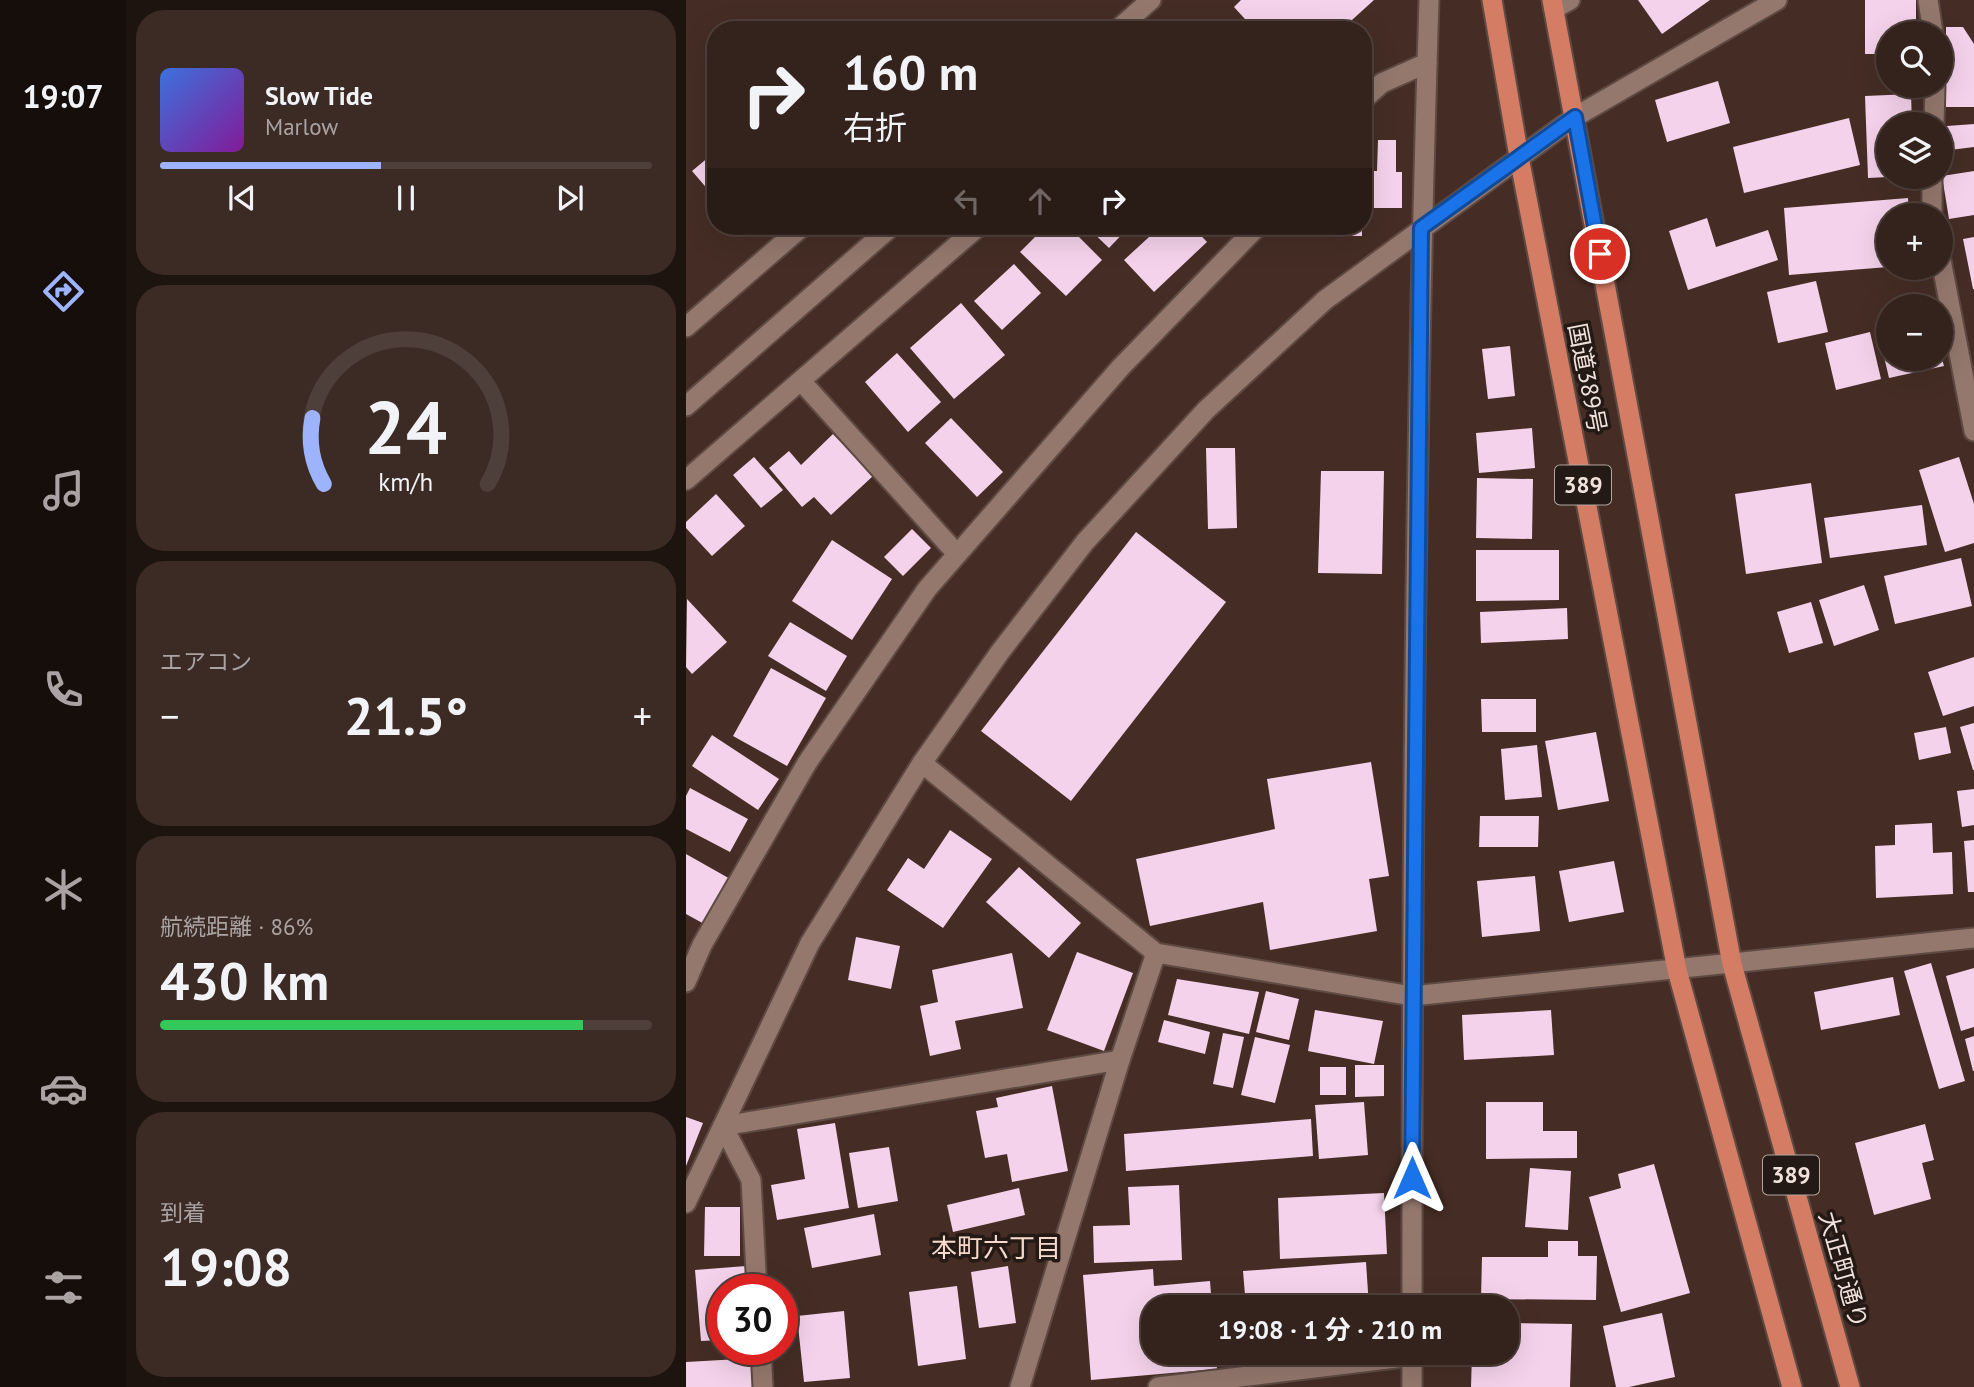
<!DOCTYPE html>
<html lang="ja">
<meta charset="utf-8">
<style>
:root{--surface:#34221c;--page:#3c2a25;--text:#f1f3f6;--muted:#a9a4a3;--line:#4e3f3b;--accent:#9db4fd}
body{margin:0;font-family:"PT Sans","Noto Sans JP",sans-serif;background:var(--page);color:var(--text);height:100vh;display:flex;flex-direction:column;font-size:26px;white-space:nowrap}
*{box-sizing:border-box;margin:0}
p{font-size:23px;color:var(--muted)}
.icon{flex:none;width:38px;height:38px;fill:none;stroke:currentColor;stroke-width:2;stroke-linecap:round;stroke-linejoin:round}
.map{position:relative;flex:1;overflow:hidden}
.details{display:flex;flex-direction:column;gap:10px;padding:10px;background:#1d130f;width:560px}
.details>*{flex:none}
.banner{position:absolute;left:21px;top:21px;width:665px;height:214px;border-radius:28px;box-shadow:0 7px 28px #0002,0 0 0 2px var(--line);background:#34221c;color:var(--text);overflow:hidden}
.controls{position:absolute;left:1190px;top:21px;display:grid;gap:14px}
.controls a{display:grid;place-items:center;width:77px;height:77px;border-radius:50%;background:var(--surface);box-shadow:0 7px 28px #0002,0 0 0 2px var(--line);font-size:35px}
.speed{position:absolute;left:21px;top:1274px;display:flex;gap:14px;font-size:35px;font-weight:700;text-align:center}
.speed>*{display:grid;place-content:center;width:91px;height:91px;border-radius:50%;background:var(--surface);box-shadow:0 7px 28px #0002,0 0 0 2px var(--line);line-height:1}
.speed .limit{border:10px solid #d22;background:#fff;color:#111}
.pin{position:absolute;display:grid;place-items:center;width:60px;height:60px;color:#fff;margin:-30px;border:4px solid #fff;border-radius:50%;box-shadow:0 2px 7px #0007}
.me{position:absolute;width:77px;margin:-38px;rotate:0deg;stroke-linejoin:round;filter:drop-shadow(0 0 5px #0008)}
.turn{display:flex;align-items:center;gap:24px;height:147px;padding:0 21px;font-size:32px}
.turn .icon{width:91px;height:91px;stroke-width:2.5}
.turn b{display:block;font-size:49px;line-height:60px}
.lanes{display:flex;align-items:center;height:66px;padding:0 21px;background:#0003;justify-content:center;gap:35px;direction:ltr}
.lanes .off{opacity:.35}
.big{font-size:52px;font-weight:700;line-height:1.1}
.details .widget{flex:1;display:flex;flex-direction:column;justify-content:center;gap:10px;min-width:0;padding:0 24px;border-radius:28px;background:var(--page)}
.details .dial{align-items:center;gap:0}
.dial svg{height:182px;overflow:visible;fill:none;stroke:var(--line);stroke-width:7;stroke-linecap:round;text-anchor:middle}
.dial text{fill:var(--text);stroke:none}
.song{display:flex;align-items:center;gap:21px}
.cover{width:84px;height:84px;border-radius:10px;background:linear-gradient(135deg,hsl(220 70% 55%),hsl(290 70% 35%))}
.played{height:7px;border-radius:4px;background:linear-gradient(90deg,var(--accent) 45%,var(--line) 45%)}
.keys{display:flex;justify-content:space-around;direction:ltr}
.heat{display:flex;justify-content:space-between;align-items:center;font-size:38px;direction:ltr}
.charge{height:10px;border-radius:5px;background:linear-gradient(90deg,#34c759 86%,var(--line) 0)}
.trip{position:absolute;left:455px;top:1295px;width:378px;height:70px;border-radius:28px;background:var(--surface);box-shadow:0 7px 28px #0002,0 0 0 2px var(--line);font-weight:700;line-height:70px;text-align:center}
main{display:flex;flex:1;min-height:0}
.tabs{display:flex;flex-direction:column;width:126px;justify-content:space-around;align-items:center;background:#150e0b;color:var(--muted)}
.tabs .icon{width:49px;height:49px}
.tabs .selected{color:var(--accent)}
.tabs b{font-size:32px;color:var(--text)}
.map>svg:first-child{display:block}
.building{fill:#f4d2eb}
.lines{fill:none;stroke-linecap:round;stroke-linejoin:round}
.minor-casing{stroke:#5e4a43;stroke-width:23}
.tertiary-casing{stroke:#5e4a43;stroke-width:23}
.trunk-casing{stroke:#5e4a43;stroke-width:23}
.minor{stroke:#94786e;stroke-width:19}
.tertiary{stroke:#94786e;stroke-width:19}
.trunk{stroke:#d57c64;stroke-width:19}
.route-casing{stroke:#114b97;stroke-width:18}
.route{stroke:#1a73e8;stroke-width:12}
.labels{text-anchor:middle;stroke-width:7;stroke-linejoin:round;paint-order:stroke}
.shield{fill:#231915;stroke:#b3a5a0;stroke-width:2}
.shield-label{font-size:23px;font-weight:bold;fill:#f1e1db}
.street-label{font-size:24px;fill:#f1e1db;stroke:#231915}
.neighbourhood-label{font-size:26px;fill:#f7d8cd;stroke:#231915}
</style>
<main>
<nav class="tabs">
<b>19:07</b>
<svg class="icon selected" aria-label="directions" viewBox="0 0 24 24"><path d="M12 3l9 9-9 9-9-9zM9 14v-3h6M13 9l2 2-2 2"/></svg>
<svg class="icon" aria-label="music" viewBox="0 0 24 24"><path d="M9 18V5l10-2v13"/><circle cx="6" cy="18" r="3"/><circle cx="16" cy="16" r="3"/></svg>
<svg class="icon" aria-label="phone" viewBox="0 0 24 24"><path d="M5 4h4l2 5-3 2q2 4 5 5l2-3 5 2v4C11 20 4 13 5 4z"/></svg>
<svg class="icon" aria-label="climate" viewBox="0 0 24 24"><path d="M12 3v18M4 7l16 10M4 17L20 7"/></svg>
<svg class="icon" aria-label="car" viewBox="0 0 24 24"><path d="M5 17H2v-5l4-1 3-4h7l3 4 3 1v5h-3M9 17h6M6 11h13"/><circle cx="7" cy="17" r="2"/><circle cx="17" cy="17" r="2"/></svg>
<svg class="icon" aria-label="filters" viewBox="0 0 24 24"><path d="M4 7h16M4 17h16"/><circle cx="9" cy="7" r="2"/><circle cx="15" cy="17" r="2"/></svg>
</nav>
<section class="details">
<div class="widget">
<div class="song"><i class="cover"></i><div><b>Slow Tide</b><p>Marlow</p></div></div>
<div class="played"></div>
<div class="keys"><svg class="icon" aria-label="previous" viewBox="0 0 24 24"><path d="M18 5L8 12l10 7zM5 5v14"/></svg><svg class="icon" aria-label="pause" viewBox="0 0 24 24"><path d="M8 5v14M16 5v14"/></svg><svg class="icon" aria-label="next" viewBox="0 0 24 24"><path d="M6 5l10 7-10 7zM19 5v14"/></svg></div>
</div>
<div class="widget dial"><svg viewBox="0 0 100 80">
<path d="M14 69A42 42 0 1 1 86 69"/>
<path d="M14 69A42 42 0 0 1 9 40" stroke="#9db4fd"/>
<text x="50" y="56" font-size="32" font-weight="700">24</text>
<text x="50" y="72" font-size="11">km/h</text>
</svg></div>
<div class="widget"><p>エアコン</p>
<div class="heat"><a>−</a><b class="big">21.5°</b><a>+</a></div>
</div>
<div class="widget"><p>航続距離 · 86%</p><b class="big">430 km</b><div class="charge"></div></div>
<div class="widget"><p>到着</p><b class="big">19:08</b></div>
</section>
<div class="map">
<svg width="1288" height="1387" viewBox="0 0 1288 1387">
<rect width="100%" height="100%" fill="#452d25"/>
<g class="building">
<path d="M555,0H688L655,30H569L548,7Z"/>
<path d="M952,0H1024L976,34Z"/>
<path d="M1179,0H1230V33H1202V54H1179Z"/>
<path d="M1260,27H1277L1288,44V107H1260Z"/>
<path d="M1032,81L1044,123L981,142L969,100Z"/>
<path d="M1225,94L1226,124H1202V177L1182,178L1179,96Z"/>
<path d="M1163,118L1174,165L1058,193L1047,147Z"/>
<path d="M1288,124V147L1264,150L1261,126Z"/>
<path d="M692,140H710V172H716V208H677V171H691Z"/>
<path d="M30,151V199L6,171Z"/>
<path d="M1288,171V215L1263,219L1256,176Z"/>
<path d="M1222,198L1223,215H1202V267L1103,275L1098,208Z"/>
<path d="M1021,218L1030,247L1082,230L1092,260L1002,290L983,231Z"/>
<path d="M52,226H75L62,237Z"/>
<path d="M360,226H382L416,260L380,296L334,252Z"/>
<path d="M400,226H444L423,248Z"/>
<path d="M475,226H506L521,242L468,292L438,260Z"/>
<rect x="650" y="226" width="26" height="10"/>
<path d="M1288,237V289H1287L1277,239Z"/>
<path d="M328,264L355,293L316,330L288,301Z"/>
<path d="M1130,281L1142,332L1092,343L1081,292Z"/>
<path d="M275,303L319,355L268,399L224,348Z"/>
<path d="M1202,329V359H1256L1258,366L1203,378L1192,331Z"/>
<path d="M1184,332L1195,379L1150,390L1139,343Z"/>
<path d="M824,346L829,396L802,399L796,349Z"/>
<path d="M211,353L255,402L222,432L179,382Z"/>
<path d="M265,418L317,472L291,497L239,443Z"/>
<path d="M846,428L849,468L793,473L790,433Z"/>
<path d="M147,434L187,476L145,515L128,497L116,507L83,468L103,451L115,465Z"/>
<path d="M520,448H549L551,528L522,529Z"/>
<path d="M68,457L97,490L75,508L47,475Z"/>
<path d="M1273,457L1288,504V543L1259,552L1233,470Z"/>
<path d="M635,471H698L696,574L632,573Z"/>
<path d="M791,478L847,479L846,539L790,538Z"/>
<path d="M1125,483L1136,563L1060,574L1049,494Z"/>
<path d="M30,494L59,526L26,556L0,528V522Z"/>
<path d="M1236,505L1241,545L1144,558L1138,518Z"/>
<path d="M226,529L245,548L217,576L198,557Z"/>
<path d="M450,532L540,602L385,801L295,731Z"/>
<path d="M146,540L206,579L166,640L106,601Z"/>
<path d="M790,550H873V600L790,601Z"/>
<path d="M1275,558L1286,606L1209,624L1198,576Z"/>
<path d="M1178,585L1193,630L1148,646L1133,600Z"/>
<path d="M1,599L41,642L6,674L0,667Z"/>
<path d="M1125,602L1137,643L1103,653L1091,612Z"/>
<path d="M881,608L882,639L795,643L794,612Z"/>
<path d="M104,622L161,656L140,691L82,656Z"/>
<path d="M1288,657V706L1257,716L1242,672Z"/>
<path d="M85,668L140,698L101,766L47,736Z"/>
<path d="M795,699H850V732H796Z"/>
<path d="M1288,723V770H1287L1274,727Z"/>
<path d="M1260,727L1265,753L1233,760L1228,733Z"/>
<path d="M910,732L923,801L872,810L859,741Z"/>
<path d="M26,735L93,779L72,810L6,766Z"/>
<path d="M851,745L856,797L819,800L815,749Z"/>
<path d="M685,762L703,876L683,879L691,931L584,950L577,902L464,926L450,859L589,829L581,779Z"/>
<path d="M4,788L62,819L44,852L0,829V796Z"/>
<path d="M1288,789V825L1276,827L1271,791Z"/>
<path d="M794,816H853L852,847H793Z"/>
<path d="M1246,823L1247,853L1266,852L1267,894L1190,898L1189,846L1209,845V825Z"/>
<path d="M264,830L306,859L257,928L201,890L222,858L238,869Z"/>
<path d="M1288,840V892H1282L1278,841Z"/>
<path d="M0,854L46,880L20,925L0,914Z"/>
<path d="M928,861L938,912L883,922L873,871Z"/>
<path d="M333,867L395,923L363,958L300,902Z"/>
<path d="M849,876L854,931L796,937L791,881Z"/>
<path d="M170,937L214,946L205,989L162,980Z"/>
<path d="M391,952L447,973L418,1051L361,1030Z"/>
<path d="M326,953L337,1008L269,1021L275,1049L244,1056L234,1006L252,1002L246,970Z"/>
<path d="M1245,963L1279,1081L1253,1089L1218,971Z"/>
<path d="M1288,968V1027L1275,1031L1260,976Z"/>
<path d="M1207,977L1214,1015L1135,1030L1128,992Z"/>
<path d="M491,979L573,992L563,1034L482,1015Z"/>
<path d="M580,991L613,999L603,1040L570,1032Z"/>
<path d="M629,1010L697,1021L688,1064L622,1051Z"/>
<path d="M865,1010L868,1055L778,1060L776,1015Z"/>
<path d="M478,1020L524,1032L519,1054L472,1042Z"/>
<path d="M537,1033L558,1037L547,1088L527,1084Z"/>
<path d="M1288,1036V1071H1287L1279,1039Z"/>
<path d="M569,1037L604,1045L589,1103L555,1095Z"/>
<path d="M669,1065H698V1096L669,1097Z"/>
<rect x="634" y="1067" width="26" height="28"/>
<path d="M366,1086L382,1171L326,1182L321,1154L299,1158L290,1111L312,1107L310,1098Z"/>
<path d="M678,1102L682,1155L633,1159L629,1105Z"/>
<path d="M800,1102H857V1131H891V1158L800,1159Z"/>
<path d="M0,1117L17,1123L0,1166Z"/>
<path d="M625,1119L627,1156L440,1171L438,1134Z"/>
<path d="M149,1123L163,1208L91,1220L85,1185L119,1179L111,1129Z"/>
<path d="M1239,1124L1248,1160L1236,1163L1245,1199L1188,1215L1169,1143Z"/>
<path d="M203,1147L212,1201L172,1208L163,1153Z"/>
<path d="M968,1164L1004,1293L935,1312L903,1197L935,1188L932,1174Z"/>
<path d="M844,1168L885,1171L882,1230L839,1227Z"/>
<path d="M493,1185L496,1260L408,1263L407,1226L444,1225L442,1187Z"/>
<path d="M333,1188L339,1215L267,1232L261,1205Z"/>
<path d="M698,1193L701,1254L594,1259L592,1198Z"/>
<path d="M19,1207H54V1256H18Z"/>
<path d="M188,1214L195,1255L126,1268L118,1228Z"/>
<path d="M862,1241H892V1256H911L910,1300L795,1299L796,1257H862Z"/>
<path d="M680,1262L683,1307H560L557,1271Z"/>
<path d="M60,1266L62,1290H37V1340L15,1341L9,1270Z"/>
<path d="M322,1266L330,1323L293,1328L285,1272Z"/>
<path d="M467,1269L468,1286L524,1281L526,1307H467V1353H530L531,1369L405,1380L397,1275Z"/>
<path d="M271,1286L280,1359L232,1366L223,1292Z"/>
<path d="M158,1311L164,1378L118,1382L111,1316Z"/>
<path d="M976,1313L989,1377L943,1387H930L917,1326Z"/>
<path d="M821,1323L886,1324L884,1387H785L786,1353H821Z"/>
<path d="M71,1358L73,1387H0V1362Z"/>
</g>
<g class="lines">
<defs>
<g id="minor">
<path d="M1242,0L1247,33"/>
<path d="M868,9L884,0"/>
<path d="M677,100L696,83L741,63"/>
<path d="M1248,124L1249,86"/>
<path d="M1246,177V215"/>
<path d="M1255,260L1288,431"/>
<path d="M0,327L117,226"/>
<path d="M115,381L271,554"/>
<path d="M0,480L293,226"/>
<path d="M236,763L470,953L726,996L1288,938"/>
<path d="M0,982L16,945L121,763L241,589L435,367L572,226"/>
<path d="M0,1203L124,943L236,763L314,652L399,542L520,410L639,300L889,117L1091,0"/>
<path d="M71,1290L65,1180L37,1126L434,1060"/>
<path d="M726,1307C726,872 729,436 743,0"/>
<path d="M75,1349L77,1387"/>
<path d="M334,1387L434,1060L470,953"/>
<path d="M472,1387L726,1356"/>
<path d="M726,1387V1353"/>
</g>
<g id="tertiary">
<path d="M431,30L465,0"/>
<path d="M0,406L206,226"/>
</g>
<g id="trunk">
<path d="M806,0L833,157L991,970L1106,1387"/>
<path d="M866,0L1046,964L1164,1387"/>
</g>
</defs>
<use href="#minor" class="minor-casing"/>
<use href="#tertiary" class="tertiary-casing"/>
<use href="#trunk" class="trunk-casing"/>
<use href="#minor" class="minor"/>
<use href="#tertiary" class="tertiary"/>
<use href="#trunk" class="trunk"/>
</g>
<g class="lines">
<defs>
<path id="route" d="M726,1178L735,228L889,117L914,254"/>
</defs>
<use href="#route" class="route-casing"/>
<use href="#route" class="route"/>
</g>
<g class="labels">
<g class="shield">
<rect x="869" y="465.5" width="56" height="39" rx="5"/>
<rect x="1077" y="1155.5" width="56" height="39" rx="5"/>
</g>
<g class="shield-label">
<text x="897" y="493">389</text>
<text x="1105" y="1183">389</text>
</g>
<g class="street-label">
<text transform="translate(901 378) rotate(79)" y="8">国道389号</text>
<text transform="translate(1157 1270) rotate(74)" y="8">大正町通り</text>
</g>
<g class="neighbourhood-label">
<text x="310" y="1257">本町六丁目</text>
</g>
</g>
</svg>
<div class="controls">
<a><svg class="icon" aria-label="search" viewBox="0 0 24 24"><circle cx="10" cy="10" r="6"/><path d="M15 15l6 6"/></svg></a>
<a><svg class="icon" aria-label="layers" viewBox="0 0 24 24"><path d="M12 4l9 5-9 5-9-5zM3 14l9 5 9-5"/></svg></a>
<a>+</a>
<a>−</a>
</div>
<div class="speed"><div class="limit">30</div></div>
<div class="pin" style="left:914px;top:254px;background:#d93025"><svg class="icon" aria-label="arrive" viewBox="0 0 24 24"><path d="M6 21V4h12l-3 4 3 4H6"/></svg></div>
<svg class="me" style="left:726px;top:1178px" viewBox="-20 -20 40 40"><path d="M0-17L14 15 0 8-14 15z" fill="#1a73e8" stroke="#fff" stroke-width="4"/></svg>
<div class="trip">19:08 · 1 分 · 210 m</div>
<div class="banner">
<div class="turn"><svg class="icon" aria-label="right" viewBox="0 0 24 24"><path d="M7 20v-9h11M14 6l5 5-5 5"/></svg><div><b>160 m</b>右折</div></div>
<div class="lanes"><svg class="icon off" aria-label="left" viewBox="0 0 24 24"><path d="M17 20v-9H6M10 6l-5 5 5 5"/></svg><svg class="icon off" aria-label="ahead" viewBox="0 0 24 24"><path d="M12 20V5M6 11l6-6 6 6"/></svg><svg class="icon" aria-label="right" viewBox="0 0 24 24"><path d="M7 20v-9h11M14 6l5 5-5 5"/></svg></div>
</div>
</div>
</main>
